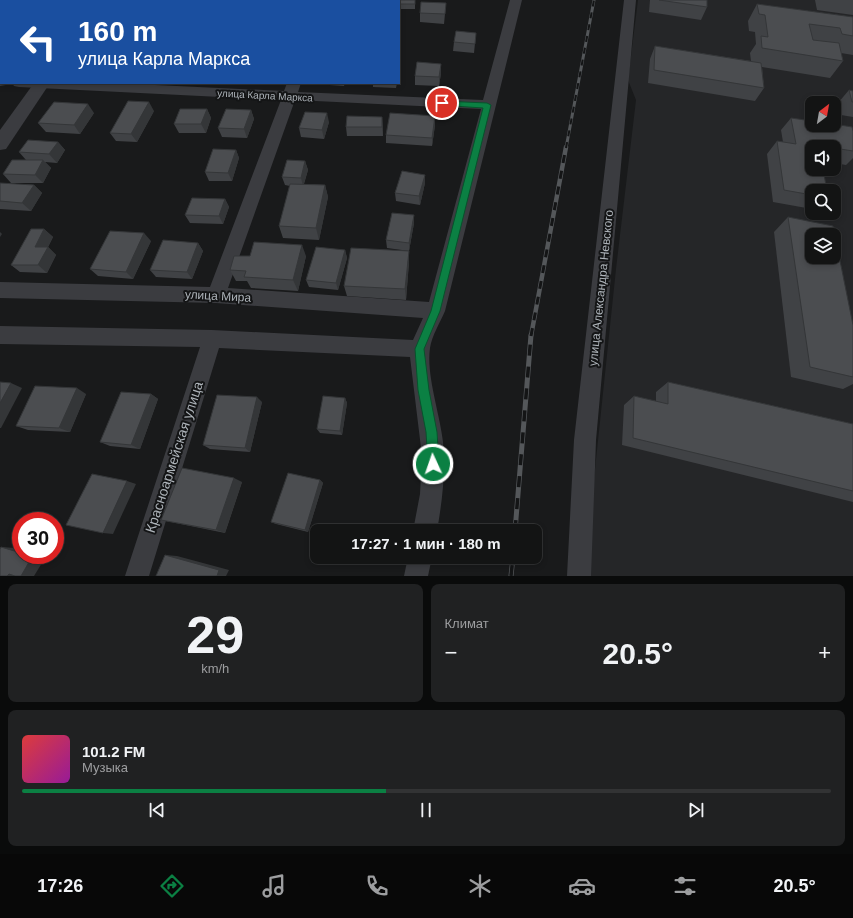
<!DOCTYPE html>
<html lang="ru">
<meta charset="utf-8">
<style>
:root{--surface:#131414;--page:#202122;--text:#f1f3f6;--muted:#9d9ea0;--line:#323334;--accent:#0b8043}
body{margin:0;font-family:Helvetica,sans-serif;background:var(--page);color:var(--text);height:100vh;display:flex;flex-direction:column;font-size:15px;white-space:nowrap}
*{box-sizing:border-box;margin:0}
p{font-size:13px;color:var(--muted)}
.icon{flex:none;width:22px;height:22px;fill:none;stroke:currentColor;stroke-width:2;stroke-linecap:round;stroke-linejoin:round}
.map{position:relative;height:576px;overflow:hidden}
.drawer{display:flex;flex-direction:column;gap:8px;padding:8px;background:#0a0b0b;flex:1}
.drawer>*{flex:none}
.top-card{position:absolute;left:0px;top:0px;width:400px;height:84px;box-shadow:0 2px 6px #0003,0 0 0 1px var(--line);background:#1a4fa0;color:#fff;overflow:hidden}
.needle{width:26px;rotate:31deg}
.buttons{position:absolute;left:805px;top:96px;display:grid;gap:8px}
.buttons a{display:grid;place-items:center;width:36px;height:36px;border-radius:8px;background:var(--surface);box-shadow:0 2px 6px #0003,0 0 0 1px var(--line);font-size:20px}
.speed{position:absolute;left:12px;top:512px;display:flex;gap:8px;font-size:20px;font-weight:700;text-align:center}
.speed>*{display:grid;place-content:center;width:52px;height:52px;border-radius:50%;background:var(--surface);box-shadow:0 2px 6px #0003,0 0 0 1px var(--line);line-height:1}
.speed .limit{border:6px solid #d22;background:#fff;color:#111}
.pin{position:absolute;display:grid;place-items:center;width:34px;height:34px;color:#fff;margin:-17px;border:2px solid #fff;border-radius:50%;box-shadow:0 1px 4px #0007}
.me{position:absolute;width:44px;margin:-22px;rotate:357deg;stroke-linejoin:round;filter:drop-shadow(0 0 3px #0008)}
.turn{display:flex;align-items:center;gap:14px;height:84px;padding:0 12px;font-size:18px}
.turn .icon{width:52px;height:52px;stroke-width:2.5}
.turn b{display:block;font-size:28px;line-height:34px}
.big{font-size:30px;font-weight:600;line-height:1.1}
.drawer .widget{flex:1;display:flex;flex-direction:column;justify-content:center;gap:6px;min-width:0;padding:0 14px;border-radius:8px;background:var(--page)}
.drawer .dial{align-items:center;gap:0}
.dial b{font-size:52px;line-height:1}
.song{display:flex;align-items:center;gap:12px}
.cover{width:48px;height:48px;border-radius:6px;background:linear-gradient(135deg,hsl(0 70% 55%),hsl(300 70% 35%))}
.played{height:4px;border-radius:2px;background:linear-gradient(90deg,var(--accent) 45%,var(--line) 45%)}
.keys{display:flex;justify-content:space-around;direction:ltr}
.heat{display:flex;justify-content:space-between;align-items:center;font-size:22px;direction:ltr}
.drawer .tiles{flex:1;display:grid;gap:8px;grid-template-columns:1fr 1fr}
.widget:last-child{grid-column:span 2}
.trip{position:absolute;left:310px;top:524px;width:232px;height:40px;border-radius:8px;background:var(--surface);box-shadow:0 2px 6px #0003,0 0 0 1px var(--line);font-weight:600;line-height:40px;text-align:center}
.dock{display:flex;height:64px;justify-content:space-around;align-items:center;background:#080808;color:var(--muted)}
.dock .icon{width:28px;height:28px}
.dock .current{color:var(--accent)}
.dock b{font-size:18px;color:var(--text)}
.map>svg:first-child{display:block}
.built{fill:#252628;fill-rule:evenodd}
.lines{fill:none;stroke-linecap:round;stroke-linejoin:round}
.minor{fill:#3b3c40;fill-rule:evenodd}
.tertiary{fill:#3b3c40;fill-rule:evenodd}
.rail-far2-casing{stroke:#54575a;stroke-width:3}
.rail-far1-casing{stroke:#54575a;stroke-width:4.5}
.rail-casing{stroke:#54575a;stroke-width:5}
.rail-far2{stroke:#141516;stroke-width:2;stroke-dasharray:6;stroke-linecap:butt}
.rail-far1{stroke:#141516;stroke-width:3;stroke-dasharray:8;stroke-linecap:butt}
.rail{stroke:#141516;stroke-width:3.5;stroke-dasharray:11;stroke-linecap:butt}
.wall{fill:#404245}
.shaded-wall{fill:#343638}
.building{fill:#4b4d50;stroke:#343638;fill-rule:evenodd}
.route{fill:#0b8043;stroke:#07532c}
.labels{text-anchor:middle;stroke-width:4;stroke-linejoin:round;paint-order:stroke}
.far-street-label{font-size:10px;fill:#adb3b9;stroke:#141516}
.street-label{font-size:12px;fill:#adb3b9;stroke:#141516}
.near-street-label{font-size:14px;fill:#adb3b9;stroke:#141516}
</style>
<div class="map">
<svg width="853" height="576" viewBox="0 0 853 576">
<rect width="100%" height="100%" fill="#191a1b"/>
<path class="built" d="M638,0H853V576H586V555L616,269L636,100L628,80ZM812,103H834V125H812ZM812,147H834V169H812ZM812,191H834V213H812ZM812,235H834V257H812Z"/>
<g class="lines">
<g class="minor">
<rect x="312" y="0" width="12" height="1"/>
<path d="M510,0H522L445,311C440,323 432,335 430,348C426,375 440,414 443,442C446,472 442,502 437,531H413L420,494L422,456L410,357L219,348L149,576H125L200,347L0,344V326L212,330L413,340L423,318L216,303L0,298V282L210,287L281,100L19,87L14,86L12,83H113L284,91L287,83H301L298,92L483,100ZM295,100L481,109L429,302L228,288Z"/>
<path d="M624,0H636L596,440L591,576H567L574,440Z"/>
<path d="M0,78L1,83H7L6,85L0,86Z"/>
<path d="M408,557H432L428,576H404Z"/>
</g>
<g class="tertiary">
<rect x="93" y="0" width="14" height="1"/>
<path d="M34,83H50L6,149L0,150V130Z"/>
</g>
<defs>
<path id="rail-far2" d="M566,148L594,0"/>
<path id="rail-far1" d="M531,336L566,147"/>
<g id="rail">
<path d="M515,531L531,335"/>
<path d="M511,576L513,557"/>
</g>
</defs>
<use href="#rail-far2" class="rail-far2-casing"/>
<use href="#rail-far1" class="rail-far1-casing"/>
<use href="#rail" class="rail-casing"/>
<use href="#rail-far2" class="rail-far2"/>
<use href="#rail-far1" class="rail-far1"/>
<use href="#rail" class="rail"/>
</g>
<g class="wall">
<path d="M399,0H415V9H400Z"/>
<path d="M650,0H707V7L701,20L649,12Z"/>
<path d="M815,0H853V15L817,10Z"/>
<path d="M446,3L444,24L420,22V13Z"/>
<path d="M757,4L853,17V55L841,53L843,61L830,78L762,67L764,88L755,101L648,83L650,59L655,46L751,61L750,53L756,44L755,32L749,31L748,21Z"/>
<path d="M0,30H1V53L0,52Z"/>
<path d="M476,33L474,53L453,51L454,42Z"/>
<path d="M441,64V73L439,86L415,85V76Z"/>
<path d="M315,83H345L344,86L315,84Z"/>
<path d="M373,83H397L396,88L373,87Z"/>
<path d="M849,90L853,91V117L841,115L838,103Z"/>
<path d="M207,109L211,118L206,133H179L174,124Z"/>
<path d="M251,110L254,119L247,138L222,137L218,128Z"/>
<path d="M154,111L137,142L116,141L110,133Z"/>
<path d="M94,113L80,134L46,132L38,123Z"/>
<path d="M791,118L853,131V158L846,165L834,163V147H812V209L773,202L767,154L777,141L783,142L781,130Z"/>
<path d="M329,122L324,139L301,137L299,128Z"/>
<path d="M383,125V136H347L346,127Z"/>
<path d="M435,125L432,146L386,143V135Z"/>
<path d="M58,142L65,150L57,163L45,162L51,168L43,183H11L3,174L26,160L19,152Z"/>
<path d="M236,150L239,158L232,181H209L205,172Z"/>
<path d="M305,161L308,170L304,184L325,185L328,197L319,240L283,238L279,226L290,186L285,185L282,177Z"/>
<path d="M425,175V183L420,205L396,201L395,193Z"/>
<path d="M0,183L34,185L42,193L31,211L0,209Z"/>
<path d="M225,199L229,207L223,224L190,223L185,215Z"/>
<path d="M788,217L853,325V384L843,389L791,377L774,232Z"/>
<path d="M414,223L409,251L387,248L386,240Z"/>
<path d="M44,229L53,237L48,247L56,255L47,273L20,272L11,265Z"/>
<path d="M151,241L133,279L98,276L90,269Z"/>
<path d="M198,243L203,251L192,279L156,277L150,270Z"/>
<path d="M345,250L347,258L338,290L309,287L306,280Z"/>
<path d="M250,256H306L298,291L251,288L247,281H236L230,270Z"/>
<path d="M409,262L406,300L347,296L344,286Z"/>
<path d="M668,382L853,424V502L622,445L624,405L634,396L656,401V392Z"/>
<path d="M86,394L70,432L28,430L16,426Z"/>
<path d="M151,394L158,399L140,449L110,446L100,442Z"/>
<path d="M345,398L347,403L342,435L320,433L317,429Z"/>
<path d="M262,402L250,452L210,449L203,445Z"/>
<path d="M320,480L323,483L308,532L276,524L271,522Z"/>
<path d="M242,482L225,533L161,520Z"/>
</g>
<g class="shaded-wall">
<rect x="146" y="0" width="8" height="1"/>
<rect x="222" y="0" width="6" height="1"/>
<path d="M441,64V73L439,86V77Z"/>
<path d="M149,102L154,111L137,142L131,134Z"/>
<path d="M88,104L94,113L80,134L74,125Z"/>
<path d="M207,109L211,118L206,133L201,124Z"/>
<path d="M251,110L254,119L247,138L244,129Z"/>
<path d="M327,113L329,122L324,139L322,130Z"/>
<path d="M435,116V125L432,146V138Z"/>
<path d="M382,117L383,125V136L382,127Z"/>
<path d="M58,142L65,150L57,163L49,154Z"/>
<path d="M236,150L239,158L232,181L228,173Z"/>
<path d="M43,160L51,168L43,183L35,175Z"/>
<path d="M305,161L308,170L303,186L301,178Z"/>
<path d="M425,175V183L420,205L419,196Z"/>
<path d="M34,185L42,193L31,211L22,203Z"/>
<path d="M325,185L328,197L319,240L316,228Z"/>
<path d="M225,199L229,207L223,224L219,216Z"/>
<path d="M414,215V223L409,251V243Z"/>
<path d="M44,229L53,237L48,247L56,255L47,273L38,265L35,247Z"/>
<path d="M0,232L2,234L0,237Z"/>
<path d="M144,233L151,241L133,279L126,272Z"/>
<path d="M198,243L203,251L192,279L187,272Z"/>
<path d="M302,245L306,256L298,291L293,280Z"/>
<path d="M345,250L347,258L338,290L336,283Z"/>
<path d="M409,251V262L406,300L405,289Z"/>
<path d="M11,383L22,388L1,428H0V403Z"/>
<path d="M77,388L86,394L70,432L59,428Z"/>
<path d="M151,394L158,399L140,449L131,445Z"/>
<path d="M257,397L262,402L250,452L245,448Z"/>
<path d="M345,398L347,403L342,435L340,431Z"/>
<path d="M234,478L242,482L225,533L216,530Z"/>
<path d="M320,480L323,483L308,532L305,530Z"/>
<path d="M127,481L136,484L113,534L103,533Z"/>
<path d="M1,547L15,548L21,550V553Z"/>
<path d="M26,555H36L45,558L34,576H7Z"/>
<path d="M165,555L177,556L229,570L226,576H217Z"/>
</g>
<g class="building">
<path d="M123,0H146V1H122Z"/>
<path d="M201,0H222V1H200Z"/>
<path d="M261,0H291L290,1H260Z"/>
<rect x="399" y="0" width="16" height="4"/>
<path d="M659,0H707V7Z"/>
<path d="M421,2L446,3L445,14L420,13Z"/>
<path d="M757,4L853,17V36L842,34L840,28L809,24L813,40L839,43L843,61L762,48L761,36L768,37L765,15L759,14Z"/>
<rect x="0" y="30" width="1" height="14"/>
<path d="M456,31L476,33L475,44L454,42Z"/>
<path d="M655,46L761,63L764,88L654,70Z"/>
<path d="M417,62L441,64L439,77L415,76Z"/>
<path d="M849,90L853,91V102H852Z"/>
<path d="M128,101L149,102L131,134L110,133Z"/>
<path d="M54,102L88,104L74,125L38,123Z"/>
<path d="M180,109H207L201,124H174Z"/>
<path d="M226,109L251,110L244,129L218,128Z"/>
<path d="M305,112L327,113L322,130L299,128Z"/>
<path d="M390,113L435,116L432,138L386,135Z"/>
<path d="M347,116L382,117V127H346Z"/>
<path d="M791,118L812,121V125H834V124L852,127L853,131V151L834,148V147H826L818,146V147H812V169H823L827,191H812V195L784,190L777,141L796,144Z"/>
<path d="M28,140L58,142L49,154L19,152Z"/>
<path d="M213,149L236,150L228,173L205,172Z"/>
<path d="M12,160H43L35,175L3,174Z"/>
<path d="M287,160L305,161L301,178L282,177Z"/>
<path d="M402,171L425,175L419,196L395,193Z"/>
<path d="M0,183L34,185L22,203L0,201Z"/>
<path d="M290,184L325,185L316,228L279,226Z"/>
<path d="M192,198L225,199L219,216L185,215Z"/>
<path d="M392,213L414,215L409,243L386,240Z"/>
<path d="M788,217L833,226L853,325V377L810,367ZM812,235H834V257H812Z"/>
<path d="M31,229H44L35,247H48L38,265H11Z"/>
<path d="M110,231L144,233L126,272L90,269Z"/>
<path d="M163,240L198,243L187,272L150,270Z"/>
<path d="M254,242L302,245L293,280L244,277L246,271L230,270L234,256H250Z"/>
<path d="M316,247L345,250L336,283L306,280Z"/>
<path d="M351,248L409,251L405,289L344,286Z"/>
<path d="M0,382L11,383L0,403Z"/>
<path d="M668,382L853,424V491L633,438L634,396L668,404Z"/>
<path d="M35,386L77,388L59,428L16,426Z"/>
<path d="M121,392L151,394L131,445L100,442Z"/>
<path d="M217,395L257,397L245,448L203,445Z"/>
<path d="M323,396L345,398L340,431L317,429Z"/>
<path d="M182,468L234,478L216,530L161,520Z"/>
<path d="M288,473L320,480L305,530L271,522Z"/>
<path d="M92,474L127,481L103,533L66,525Z"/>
<path d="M1,547L21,553V555H26L32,557L21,576H15L9,574L7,576H0V549Z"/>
<path d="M165,555L219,570L217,576H156Z"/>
</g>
<path class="route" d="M442,101L487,103L491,105L440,311L424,349L429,390L437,432L439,464L437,468L433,470L429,468L428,464L426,432L418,390L415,349L431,311L483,108L439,105L438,103Z"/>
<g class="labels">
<g class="far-street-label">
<text transform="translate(265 95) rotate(3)" y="4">улица Карла Маркса</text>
</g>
<g class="street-label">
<text transform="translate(601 288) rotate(-84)" y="4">улица Александра Невского</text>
<text transform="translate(218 296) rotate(3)" y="4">улица Мира</text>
</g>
<g class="near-street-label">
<text transform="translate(174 457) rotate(-72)" y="5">Красноармейская улица</text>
</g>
</g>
</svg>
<div class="buttons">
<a><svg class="needle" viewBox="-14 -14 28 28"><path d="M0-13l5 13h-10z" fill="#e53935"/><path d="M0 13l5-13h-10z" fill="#9d9ea0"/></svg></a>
<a><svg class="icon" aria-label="sound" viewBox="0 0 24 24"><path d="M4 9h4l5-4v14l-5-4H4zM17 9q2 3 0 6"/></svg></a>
<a><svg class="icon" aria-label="search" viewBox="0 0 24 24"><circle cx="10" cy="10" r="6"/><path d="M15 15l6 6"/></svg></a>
<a><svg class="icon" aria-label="layers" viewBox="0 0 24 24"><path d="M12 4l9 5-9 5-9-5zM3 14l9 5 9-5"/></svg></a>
</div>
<div class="speed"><div class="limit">30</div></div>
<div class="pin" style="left:442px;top:103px;background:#d93025"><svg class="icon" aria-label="arrive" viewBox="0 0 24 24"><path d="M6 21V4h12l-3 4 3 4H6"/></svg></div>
<svg class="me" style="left:433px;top:464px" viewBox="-20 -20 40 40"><circle r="17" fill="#0b8043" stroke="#fff" stroke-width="3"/><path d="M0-11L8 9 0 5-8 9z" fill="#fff"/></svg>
<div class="trip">17:27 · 1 мин · 180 m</div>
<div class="top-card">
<div class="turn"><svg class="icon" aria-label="left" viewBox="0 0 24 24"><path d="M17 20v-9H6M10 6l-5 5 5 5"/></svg><div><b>160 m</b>улица Карла Маркса</div></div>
</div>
</div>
<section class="drawer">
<div class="tiles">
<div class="widget dial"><b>29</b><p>km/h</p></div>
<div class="widget"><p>Климат</p>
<div class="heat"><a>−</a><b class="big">20.5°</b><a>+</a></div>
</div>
<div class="widget">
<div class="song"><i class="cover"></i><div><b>101.2 FM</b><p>Музыка</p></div></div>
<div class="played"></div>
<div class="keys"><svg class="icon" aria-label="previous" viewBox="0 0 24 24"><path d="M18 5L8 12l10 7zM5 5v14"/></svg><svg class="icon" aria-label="pause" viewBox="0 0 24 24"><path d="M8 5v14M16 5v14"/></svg><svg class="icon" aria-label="next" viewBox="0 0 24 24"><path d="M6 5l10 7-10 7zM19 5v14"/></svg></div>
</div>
</div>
</section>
<nav class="dock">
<b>17:26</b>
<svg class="icon current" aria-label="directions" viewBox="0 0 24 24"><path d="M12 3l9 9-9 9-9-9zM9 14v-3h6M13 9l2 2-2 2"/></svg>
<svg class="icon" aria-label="music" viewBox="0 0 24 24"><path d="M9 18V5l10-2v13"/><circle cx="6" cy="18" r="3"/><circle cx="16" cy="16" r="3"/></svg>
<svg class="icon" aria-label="phone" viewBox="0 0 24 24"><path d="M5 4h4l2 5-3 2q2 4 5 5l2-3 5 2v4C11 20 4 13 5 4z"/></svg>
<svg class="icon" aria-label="climate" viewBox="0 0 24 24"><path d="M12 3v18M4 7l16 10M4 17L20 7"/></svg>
<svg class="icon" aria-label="car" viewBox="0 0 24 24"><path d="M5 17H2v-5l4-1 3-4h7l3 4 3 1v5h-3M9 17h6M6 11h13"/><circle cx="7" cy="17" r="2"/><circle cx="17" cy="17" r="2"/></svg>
<svg class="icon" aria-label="filters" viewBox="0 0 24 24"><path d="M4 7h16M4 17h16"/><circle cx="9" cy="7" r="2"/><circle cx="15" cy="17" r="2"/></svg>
<b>20.5°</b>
</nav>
